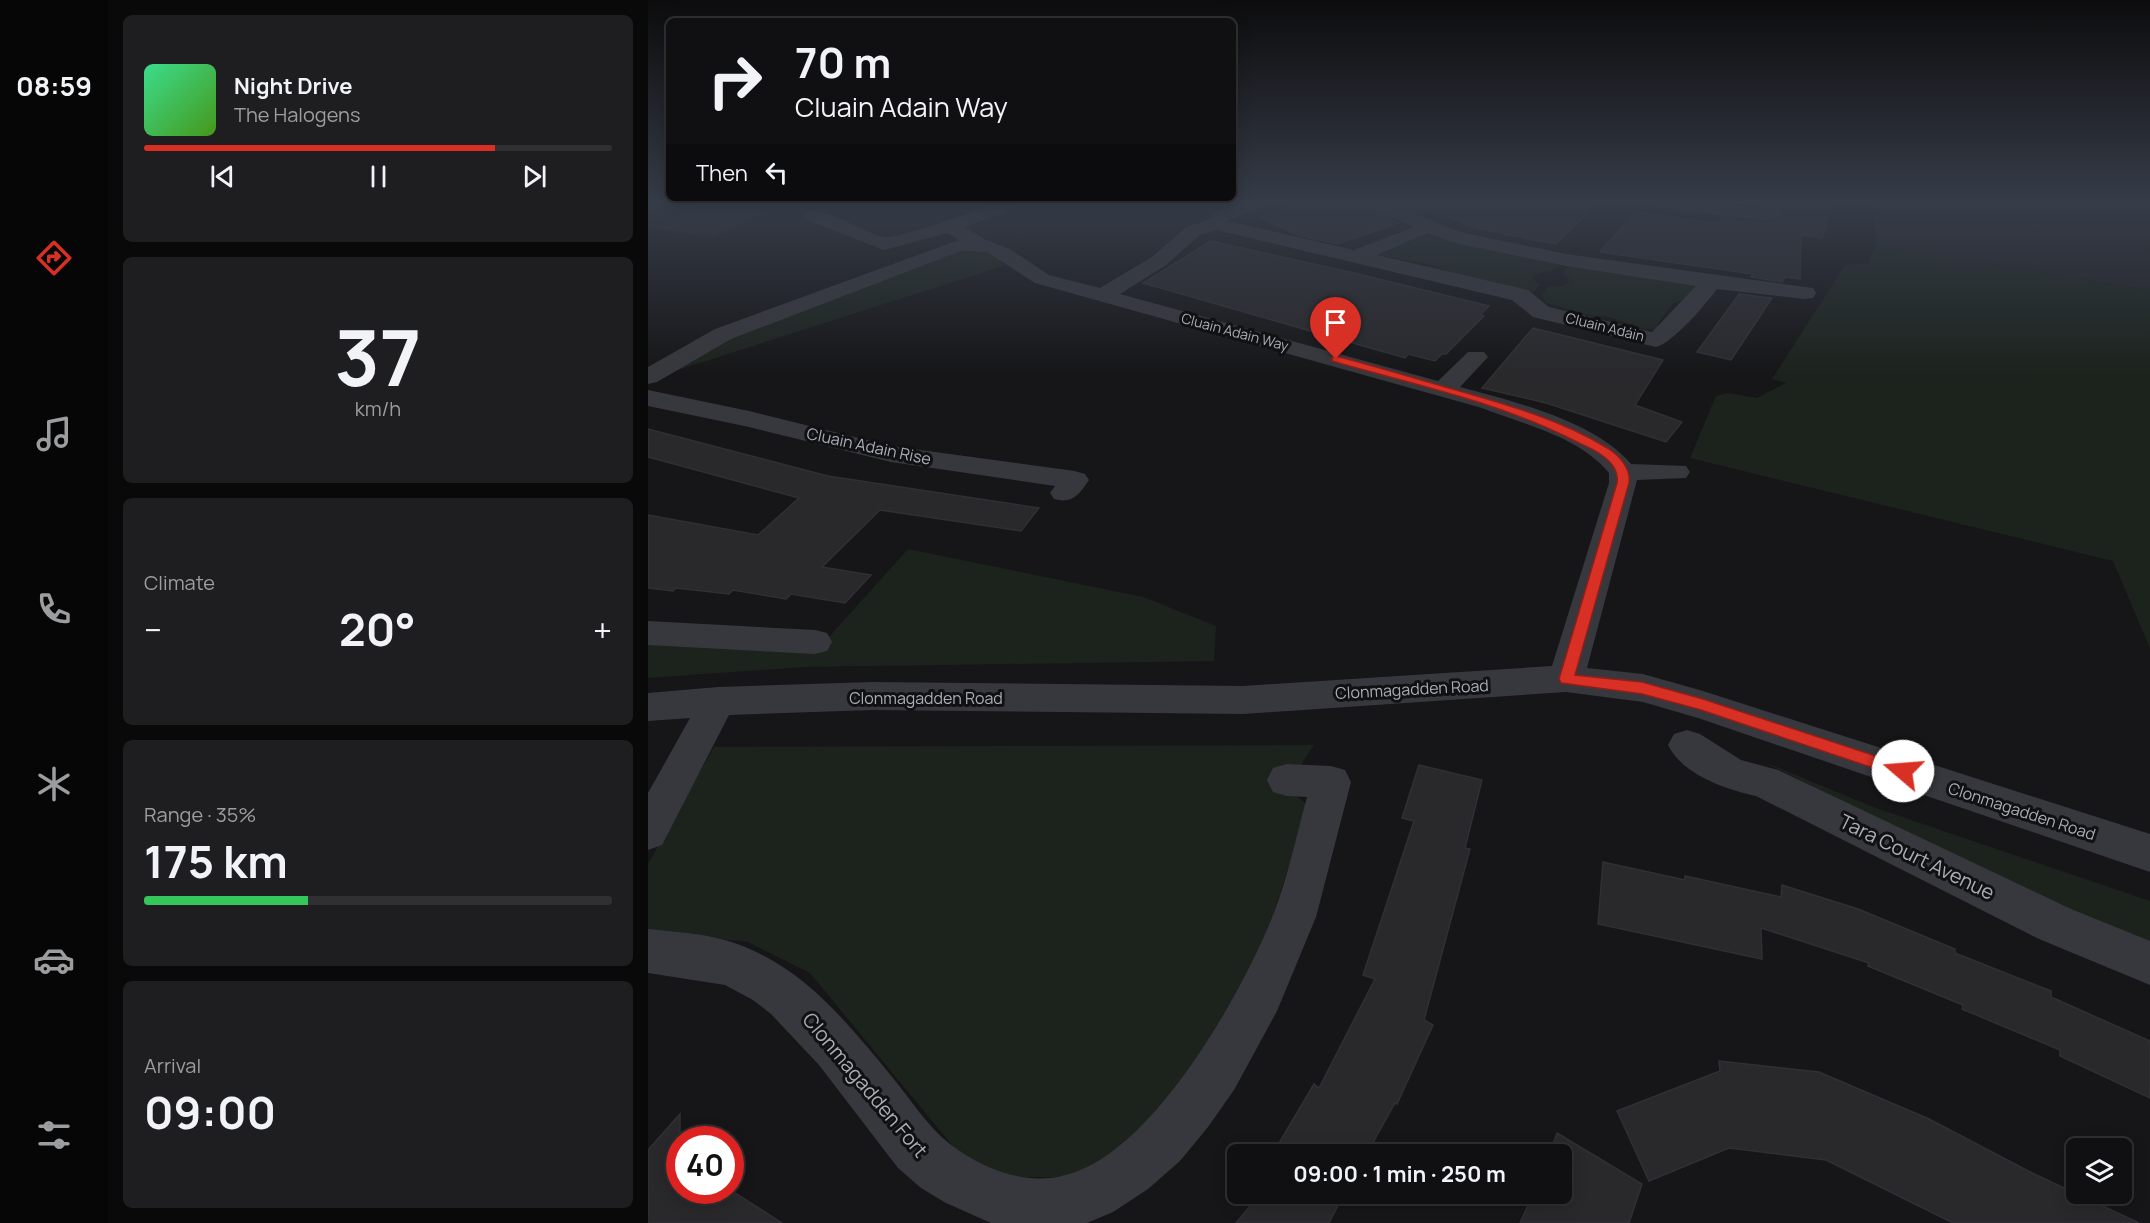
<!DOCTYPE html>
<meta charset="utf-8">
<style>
:root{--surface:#101012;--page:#1e1e20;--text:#f1f3f6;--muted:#9c9d9f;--line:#303032;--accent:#d93025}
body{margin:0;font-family:Manrope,sans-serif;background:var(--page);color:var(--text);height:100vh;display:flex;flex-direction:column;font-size:22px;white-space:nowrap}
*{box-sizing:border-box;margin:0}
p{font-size:20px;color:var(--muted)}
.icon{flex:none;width:33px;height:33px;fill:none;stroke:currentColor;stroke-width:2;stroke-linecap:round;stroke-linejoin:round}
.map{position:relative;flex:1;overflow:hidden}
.sheet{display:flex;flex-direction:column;gap:15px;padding:15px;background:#09090a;width:540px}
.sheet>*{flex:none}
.hud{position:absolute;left:18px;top:18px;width:570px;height:183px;border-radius:9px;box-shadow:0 3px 15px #0003,0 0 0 2px var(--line);background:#101012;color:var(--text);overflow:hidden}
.controls{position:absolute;left:1418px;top:1138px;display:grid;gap:12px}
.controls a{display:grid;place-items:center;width:66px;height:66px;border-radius:9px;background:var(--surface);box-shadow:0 3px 15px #0003,0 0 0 2px var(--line);font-size:30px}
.speed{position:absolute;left:18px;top:1126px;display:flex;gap:12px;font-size:30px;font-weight:700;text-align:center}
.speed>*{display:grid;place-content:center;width:78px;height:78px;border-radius:50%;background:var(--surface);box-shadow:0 3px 15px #0003,0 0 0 2px var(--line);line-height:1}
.speed .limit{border:9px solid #d22;background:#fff;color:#111}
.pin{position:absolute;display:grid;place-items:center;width:51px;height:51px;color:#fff;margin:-62px -26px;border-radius:50% 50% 50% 0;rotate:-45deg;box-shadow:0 0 6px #0007}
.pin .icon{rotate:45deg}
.me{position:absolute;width:66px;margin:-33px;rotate:288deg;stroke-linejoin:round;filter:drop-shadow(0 0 4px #0008)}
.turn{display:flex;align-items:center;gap:21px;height:126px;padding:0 30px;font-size:27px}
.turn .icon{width:78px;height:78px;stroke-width:2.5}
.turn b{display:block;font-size:42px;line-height:51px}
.then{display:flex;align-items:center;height:57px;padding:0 30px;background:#0003;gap:12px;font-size:22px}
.big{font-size:45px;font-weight:700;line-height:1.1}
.sheet .card{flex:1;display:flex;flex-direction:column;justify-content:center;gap:9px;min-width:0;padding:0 21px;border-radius:9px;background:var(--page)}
.sheet .dial{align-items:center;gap:0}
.dial b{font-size:78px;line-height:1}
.song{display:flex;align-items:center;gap:18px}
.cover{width:72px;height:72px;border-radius:9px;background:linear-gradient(135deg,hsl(150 70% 55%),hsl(100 70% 35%))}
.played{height:6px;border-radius:3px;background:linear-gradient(90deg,var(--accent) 75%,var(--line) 75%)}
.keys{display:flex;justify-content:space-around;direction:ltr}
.heat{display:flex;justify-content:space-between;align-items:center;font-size:33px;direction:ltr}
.charge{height:9px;border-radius:4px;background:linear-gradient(90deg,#34c759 35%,var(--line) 0)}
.trip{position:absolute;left:579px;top:1144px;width:345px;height:60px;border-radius:9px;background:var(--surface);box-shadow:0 3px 15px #0003,0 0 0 2px var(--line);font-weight:700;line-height:60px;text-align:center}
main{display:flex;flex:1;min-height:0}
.dock{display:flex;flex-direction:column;width:108px;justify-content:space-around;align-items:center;background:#060607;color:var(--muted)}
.dock .icon{width:42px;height:42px}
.dock .active{color:var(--accent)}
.dock b{font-size:27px;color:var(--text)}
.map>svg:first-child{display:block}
.built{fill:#222225}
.green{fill:#1c231d}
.building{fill:#29292c;stroke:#303034;stroke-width:1.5}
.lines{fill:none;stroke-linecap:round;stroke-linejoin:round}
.minor{fill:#37383d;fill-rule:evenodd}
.route{fill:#d93025;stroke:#8d1f18;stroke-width:1.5}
.labels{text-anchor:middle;stroke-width:6;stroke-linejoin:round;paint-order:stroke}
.far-street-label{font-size:14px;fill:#a8adb8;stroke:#111113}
.street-label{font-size:16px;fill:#a8adb8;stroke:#111113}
.near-street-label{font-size:20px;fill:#a8adb8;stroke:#111113}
</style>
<main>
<nav class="dock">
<b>08:59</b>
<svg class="icon active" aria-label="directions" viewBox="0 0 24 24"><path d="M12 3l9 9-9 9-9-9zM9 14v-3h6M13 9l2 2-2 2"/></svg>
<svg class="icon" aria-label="music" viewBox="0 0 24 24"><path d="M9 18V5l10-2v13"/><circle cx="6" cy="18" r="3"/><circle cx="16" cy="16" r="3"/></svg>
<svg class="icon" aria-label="phone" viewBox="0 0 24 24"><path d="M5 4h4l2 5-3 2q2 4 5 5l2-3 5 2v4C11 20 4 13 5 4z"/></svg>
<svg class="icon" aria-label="climate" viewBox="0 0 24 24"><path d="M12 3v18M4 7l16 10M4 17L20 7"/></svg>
<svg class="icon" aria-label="car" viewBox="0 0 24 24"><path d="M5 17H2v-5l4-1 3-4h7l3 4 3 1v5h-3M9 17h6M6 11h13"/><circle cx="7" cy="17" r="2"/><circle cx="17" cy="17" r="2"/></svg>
<svg class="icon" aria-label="filters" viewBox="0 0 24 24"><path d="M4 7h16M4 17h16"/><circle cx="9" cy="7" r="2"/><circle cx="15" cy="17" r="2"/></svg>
</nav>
<section class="sheet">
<div class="card">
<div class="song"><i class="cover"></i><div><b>Night Drive</b><p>The Halogens</p></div></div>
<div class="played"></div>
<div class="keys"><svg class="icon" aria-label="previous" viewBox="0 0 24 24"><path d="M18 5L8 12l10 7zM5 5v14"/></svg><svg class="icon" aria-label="pause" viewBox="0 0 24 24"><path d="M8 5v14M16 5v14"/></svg><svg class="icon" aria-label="next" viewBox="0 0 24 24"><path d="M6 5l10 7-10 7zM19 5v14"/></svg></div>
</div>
<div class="card dial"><b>37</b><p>km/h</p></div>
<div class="card"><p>Climate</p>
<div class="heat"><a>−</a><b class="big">20°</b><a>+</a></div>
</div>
<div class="card"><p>Range · 35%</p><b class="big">175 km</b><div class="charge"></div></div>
<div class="card"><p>Arrival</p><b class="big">09:00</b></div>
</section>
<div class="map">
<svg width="1502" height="1223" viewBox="0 0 1502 1223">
<rect width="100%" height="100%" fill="#161618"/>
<g class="built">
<path d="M0,204H144L123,214L111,215L64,237L0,228Z"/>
<path d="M1225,204H1502V290L1228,245Z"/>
</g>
<g class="green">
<path d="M781,234L799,240L912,264L906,270L887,274L885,279L891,285L885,293L805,274L791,267L730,255Z"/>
<path d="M1228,245L1502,290V648L1465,561L1042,458L1068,396L1079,393L1109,398L1138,383L1124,379L1197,265L1220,263Z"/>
<path d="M334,246L358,265L11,376L92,330L315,247Z"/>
<path d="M922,265L1049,285V289L1033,301L1025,303L1009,325L1014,328C992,336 971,313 944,316L898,303L894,295L900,287L914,286L921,282V278L915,273Z"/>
<path d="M260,549L495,597L568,626L566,661L155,667L0,678V644L180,638Z"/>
<path d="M666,745L638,787L658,804L653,829L625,915L589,1002L500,1125L458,1161L417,1177H354L309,1151L162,973L100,942L0,931V864L66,747Z"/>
<path d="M1114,761L1225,807L1502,901V944L1343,876Z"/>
</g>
<g class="building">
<path d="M645,204H716L720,210L750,223L690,244L650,235L611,217Z"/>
<path d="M750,204H922L945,207L908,244L827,228L782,210L773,214Z"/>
<path d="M1139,204H1185L1174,238L1153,235L1152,279L1137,277L1134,282L1103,277L1105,274L952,252L987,212L1058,222H1074V218L1118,223L1134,217Z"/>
<path d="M563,241L706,273L841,306L832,315L836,316L798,354H794L787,361L760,354L757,358L495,283Z"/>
<path d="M1091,294L1124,298L1083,360L1049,352Z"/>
<path d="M885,328L1015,360L987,405L1034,422L1018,442L898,403L834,388Z"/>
<path d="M0,429L180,476L391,508L373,531L232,510L174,567L223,575L197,603L143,594L138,599L85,590L81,594L28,588L25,591L0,588V515L110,535L151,498L0,457Z"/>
<path d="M771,765L834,780L817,848L822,849L776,1020L785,1025L749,1104L747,1103L718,1155H624L666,1084L671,1088L727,979L715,975L766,821L754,818Z"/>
<path d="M955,862L1037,880V876L1133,897L1134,885L1210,909L1307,949V953L1403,991V997L1502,1041V1098L1412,1056V1050L1314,1009L1315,1005L1220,966L1221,963L1113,928L1114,959L950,924Z"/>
<path d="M1071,1061L1171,1072L1281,1119L1384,1173L1491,1223H1305L1178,1160L1081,1148L1001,1181L969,1111L1072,1071Z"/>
<path d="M32,1114V1191H84L134,1223H0V1150Z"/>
<path d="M909,1133L994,1184L981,1223H872L885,1194H914V1155H901Z"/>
<path d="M612,1194H696L681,1223H588Z"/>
</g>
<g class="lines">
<g class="minor">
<path d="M345,204H372L369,208L317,227L336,239L362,249L401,275L452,288L504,257L538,227L560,220L567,212L588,204H614L611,208L580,221L706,250L766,227L721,208L718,204H744L812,232L918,254L1165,288L1168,293L1165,298L1157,299L1069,289C1058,304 1025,343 1008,347L885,317L864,300L568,230L552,235L518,265L472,294L790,381L820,352H836L840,357L812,387C864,401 947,421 983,464L1038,466L1042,472L1038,478L989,480L939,668L995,674L1055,691L1502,834V872L1050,718L995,702L918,692L595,714L224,710L81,715L14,845L0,850V793L42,718L0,721V693L70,687L224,682L595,686L904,666L961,483V473C932,437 875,424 834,408L387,283L339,252L313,251L83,339L9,382L0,384V367L67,329L311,240L299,233L236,250L157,219L155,215L157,211C178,206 213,232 235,237C249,240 327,211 345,204ZM780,233L807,243L918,266L1048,286L1004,332L901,307L880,290L729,255Z"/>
<path d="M1009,204H1070L1115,209L1119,204H1137L1133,215L1118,221L1018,209Z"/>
<path d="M0,390L101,411L243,446L427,471L437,474L441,480C431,495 424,504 406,499L402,493L407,486L243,462L101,427L0,406Z"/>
<path d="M0,621L167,630L179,633L184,642L179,651L167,654L0,645Z"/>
<path d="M1039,730L1052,734L1093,760L1130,770L1423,909L1502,941V985L1391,939L1108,796C1077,789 1035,775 1020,745L1026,734Z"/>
<path d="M639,764L683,766L697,770L703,782L668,917L629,1011L586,1090L560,1127L532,1161L500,1189L465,1212L439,1223H343L298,1203L273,1188L250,1168L171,1065L123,1014L105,1000L77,985L0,973V929C26,932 52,933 77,940C152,962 197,1020 245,1078C263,1100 279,1126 302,1144C339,1172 385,1189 430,1171C510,1141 595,992 625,915C640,877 648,837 659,797L639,796L625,792L619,780L625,768Z"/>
</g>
</g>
<linearGradient id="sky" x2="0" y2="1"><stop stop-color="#0c0c0d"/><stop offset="0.54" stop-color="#363c48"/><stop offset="1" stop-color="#363c48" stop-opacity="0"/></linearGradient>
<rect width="1502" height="375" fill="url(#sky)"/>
<path class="route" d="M688,356C723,365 759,376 794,386C850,402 911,418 961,449C972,456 983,469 981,483L927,675L994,682L1055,699L1261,767L1263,771L1261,776L1255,778L1053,710L994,694L913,683L911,679L969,483C971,471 964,463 955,456C945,448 930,443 919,437C846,401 763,384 684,361V357Z"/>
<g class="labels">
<g class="far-street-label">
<text transform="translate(957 327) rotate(14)" y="5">Cluain Adáin</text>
<text transform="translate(587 332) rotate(15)" y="5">Cluain Adain Way</text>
</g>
<g class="street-label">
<text transform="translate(221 446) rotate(12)" y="6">Cluain Adain Rise</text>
<text transform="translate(764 689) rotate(-3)" y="6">Clonmagadden Road</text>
<text x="278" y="704">Clonmagadden Road</text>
<text transform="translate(1374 811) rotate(18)" y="6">Clonmagadden Road</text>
</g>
<g class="near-street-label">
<text transform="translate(1269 857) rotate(26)" y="7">Tara Court Avenue</text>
<text transform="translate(217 1085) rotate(50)" y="7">Clonmagadden Fort</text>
</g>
</g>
</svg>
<div class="controls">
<a><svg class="icon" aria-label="layers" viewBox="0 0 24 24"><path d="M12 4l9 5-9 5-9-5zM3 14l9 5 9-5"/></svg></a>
</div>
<div class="speed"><div class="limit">40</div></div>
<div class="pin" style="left:688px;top:359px;background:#d93025"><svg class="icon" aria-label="arrive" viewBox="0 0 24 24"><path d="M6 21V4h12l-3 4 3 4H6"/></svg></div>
<svg class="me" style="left:1255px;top:771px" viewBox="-20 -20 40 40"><circle r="19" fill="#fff"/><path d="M0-13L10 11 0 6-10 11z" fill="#d93025"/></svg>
<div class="trip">09:00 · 1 min · 250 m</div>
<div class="hud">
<div class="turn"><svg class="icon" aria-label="right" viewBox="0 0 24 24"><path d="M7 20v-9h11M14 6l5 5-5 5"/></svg><div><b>70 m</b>Cluain Adain Way</div></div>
<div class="then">Then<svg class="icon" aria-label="left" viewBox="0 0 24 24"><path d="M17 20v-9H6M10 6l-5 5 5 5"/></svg></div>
</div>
</div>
</main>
